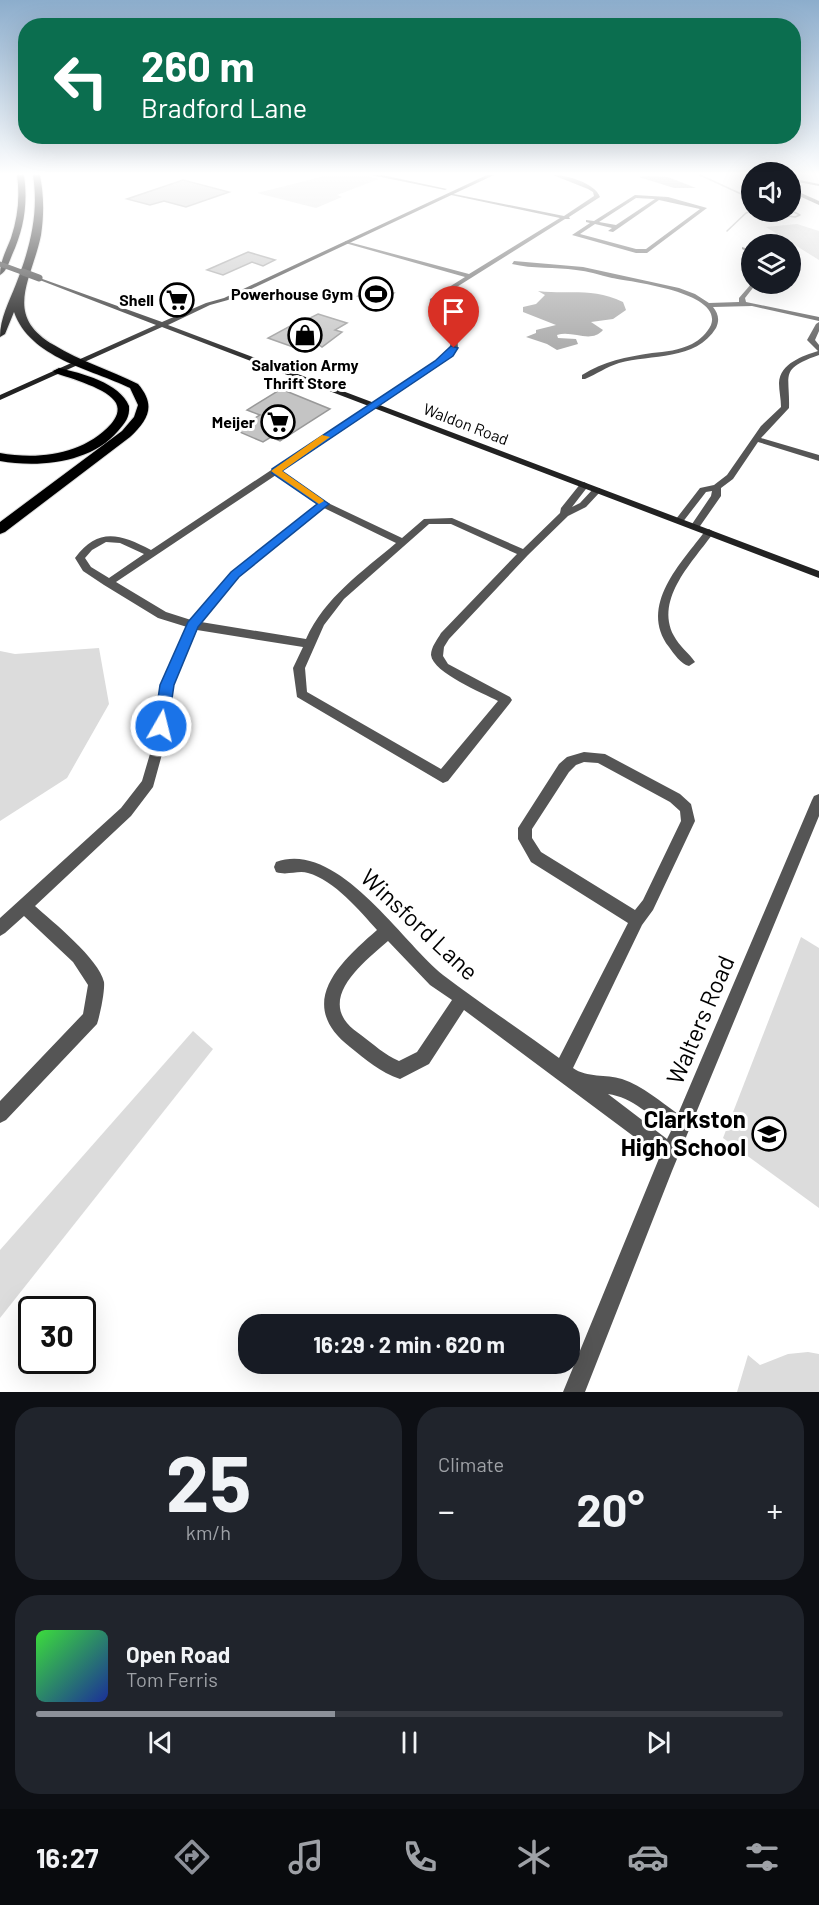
<!DOCTYPE html>
<meta charset="utf-8">
<style>
:root{--surface:#171b24;--page:#20242c;--text:#f1f3f6;--muted:#9ea1a6;--line:#363941;--accent:#8c9099}
body{margin:0;font-family:Barlow,sans-serif;background:var(--page);color:var(--text);height:100vh;display:flex;flex-direction:column;font-size:22px;white-space:nowrap}
*{box-sizing:border-box;margin:0}
p{font-size:20px;color:var(--muted)}
.icon{flex:none;width:33px;height:33px;fill:none;stroke:currentColor;stroke-width:2;stroke-linecap:round;stroke-linejoin:round}
.map{position:relative;height:1392px;overflow:hidden}
.sheet{display:flex;flex-direction:column;gap:15px;padding:15px;background:#0d0f14;flex:1}
.sheet>*{flex:none}
.top-card{position:absolute;left:18px;top:18px;width:783px;height:126px;border-radius:24px;box-shadow:0 6px 24px #0002;background:#0b6e4f;color:#fff;overflow:hidden}
.fabs{position:absolute;left:741px;top:162px;display:grid;gap:12px}
.fabs a{display:grid;place-items:center;width:60px;height:60px;border-radius:50%;background:var(--surface);box-shadow:0 6px 24px #0002;font-size:30px}
.speed{position:absolute;left:18px;top:1296px;display:flex;gap:12px;font-size:30px;font-weight:700;text-align:center}
.speed>*{display:grid;place-content:center;width:78px;height:78px;border-radius:50%;background:var(--surface);box-shadow:0 6px 24px #0002;line-height:1}
.speed .limit{border:3px solid #111;border-radius:9px;background:#fff;color:#111}
.pin{position:absolute;display:grid;place-items:center;width:51px;height:51px;color:#fff;margin:-62px -26px;border-radius:50% 50% 50% 0;rotate:-45deg;box-shadow:0 0 6px #0007}
.pin .icon{rotate:45deg}
.me{position:absolute;width:66px;margin:-33px;rotate:8deg;stroke-linejoin:round;filter:drop-shadow(0 0 4px #0008)}
.turn{display:flex;align-items:center;gap:21px;height:126px;padding:0 24px;font-size:27px}
.turn .icon{width:78px;height:78px;stroke-width:2.5}
.turn b{display:block;font-size:42px;line-height:51px}
.big{font-size:45px;font-weight:700;line-height:1.1}
.sheet .tile{flex:1;display:flex;flex-direction:column;justify-content:center;gap:9px;min-width:0;padding:0 21px;border-radius:24px;background:var(--page)}
.sheet .dial{align-items:center;gap:0}
.dial b{font-size:78px;line-height:1}
.song{display:flex;align-items:center;gap:18px}
.cover{width:72px;height:72px;border-radius:9px;background:linear-gradient(135deg,hsl(120 70% 55%),hsl(230 70% 35%))}
.played{height:6px;border-radius:3px;background:linear-gradient(90deg,var(--accent) 40%,var(--line) 40%)}
.keys{display:flex;justify-content:space-around;direction:ltr}
.heat{display:flex;justify-content:space-between;align-items:center;font-size:33px;direction:ltr}
.sheet .tiles{flex:1;display:grid;gap:15px;grid-template-columns:1fr 1fr}
.tile:last-child{grid-column:span 2}
.trip{position:absolute;left:238px;top:1314px;width:342px;height:60px;border-radius:24px;background:var(--surface);box-shadow:0 6px 24px #0002;font-weight:700;line-height:60px;text-align:center}
.tabs{display:flex;height:96px;justify-content:space-around;align-items:center;background:#090b0e;color:var(--muted)}
.tabs .icon{width:42px;height:42px}
.tabs .current{color:var(--accent)}
.tabs b{font-size:27px;color:var(--text)}
.map>svg:first-child{display:block}
.green{fill:#dcdcdc}
.water{fill:#a3a3a3}
.lines{fill:none;stroke-linecap:round;stroke-linejoin:round}
.stream{stroke:#a3a3a3;stroke-width:1.5}
.building{fill:#c4c4c4;stroke:#999;stroke-width:1.5}
.highway-casing{stroke:#dbdbdb;stroke-width:2}
.street{fill:#555;fill-rule:evenodd}
.secondary{fill:#222;fill-rule:evenodd}
.highway{fill:#000;fill-rule:evenodd}
.secondary-bridge-far1{stroke:#222;stroke-width:5}
.secondary-bridge{stroke:#222;stroke-width:7}
.route{fill:#1a73e8;stroke:#114b97;stroke-width:1.5}
.slow{fill:#f59e0b}
.labels{text-anchor:middle;stroke-width:6;stroke-linejoin:round;paint-order:stroke}
.far-poi-label{font-size:16px;font-weight:bold;fill:#000;stroke:#fff;text-anchor:end}
.far-street-label{font-size:16px;fill:#000;stroke:#fff}
.near-street-label{font-size:24px;fill:#000;stroke:#fff}
.near-poi-label{font-size:24px;font-weight:bold;fill:#000;stroke:#fff;text-anchor:end}
</style>
<div class="map">
<svg width="819" height="1392" viewBox="0 0 819 1392">
<rect width="100%" height="100%" fill="#fff"/>
<g class="green">
<path d="M329,175H363L379,179L337,195L342,197L316,208L257,193Z"/>
<path d="M797,224L819,231V260L766,227Z"/>
<path d="M99,648L109,704L67,778L0,821V651L15,654Z"/>
<path d="M801,937L819,948V1208L723,1138Z"/>
<path d="M193,1031L213,1049L0,1318V1250Z"/>
<path d="M808,1352L819,1354V1392H737L748,1355L760,1365L788,1354Z"/>
</g>
<g class="water">
<path d="M647,176L668,177L696,188H674L639,177Z"/>
<path d="M538,291C569,295 592,287 623,302L626,310L613,319L591,322L603,330C591,344 573,330 557,335L558,338L576,339L578,344L557,350L547,344L526,337L536,333V330L556,325L523,312V307L536,304L545,295Z"/>
</g>
<g class="lines">
<g class="stream">
<path d="M700,175L752,199"/>
<path d="M760,212L795,217L800,215L790,210"/>
<path d="M727,231L746,213L752,211"/>
</g>
</g>
<g class="building">
<path d="M183,180L229,192L186,207L164,201L150,205L127,199Z"/>
<path d="M248,252L275,260L263,266L252,262L223,275L207,270Z"/>
<path d="M375,287L394,293L377,302L358,296Z"/>
<path d="M318,314L347,323L335,330L342,332L322,347L319,345L307,352L268,338L303,319L306,320Z"/>
<path d="M281,389L330,409L280,441L271,437L263,442L235,430L260,415L247,410Z"/>
</g>
<g class="lines">
<defs>
<g id="highway">
<path d="M17,175H24C28,204 24,229 12,255C9,262 7,271 0,275C0,261 6,251 11,238C18,217 20,197 17,175Z"/>
<path d="M33,175H40C44,196 44,215 41,235C32,280 2,315 54,345C80,361 110,370 138,384C156,405 149,419 130,437L5,532L0,534V522L122,431L134,417L138,405L130,388C91,369 30,358 14,312L5,334L0,337C0,318 9,302 16,284C30,248 39,214 33,175Z"/>
<path d="M59,368C81,373 120,383 129,406C130,417 125,423 118,431C91,463 39,468 0,461V453C38,460 83,455 111,424C116,418 120,411 116,403C109,389 70,378 55,373L53,371Z"/>
</g>
</defs>
<use href="#highway" class="highway-casing"/>
<g class="street">
<path d="M371,175H382L447,189L445,190Z"/>
<path d="M553,175C567,175 595,183 600,197L569,217L570,219H565L436,300L435,312L457,335L458,348L453,356L282,471L326,502L402,538L424,519L452,518L523,549L560,513L561,508L581,483L584,482L589,485L572,507L580,503L594,488H600V492L586,507L568,516L528,555L449,639L444,647L443,656L448,664L510,697L512,700L510,703L448,781L443,783L297,697L293,668L303,647L197,630L173,685L164,747L153,787L131,816L35,906C53,922 99,959 104,982C105,991 100,1015 97,1024L6,1120L0,1123V1101L83,1014L88,985L73,962L24,916L5,933L0,936V918L121,808L142,781L152,747L161,685L187,627L158,618L104,585L83,571L75,558C98,527 120,534 151,550L447,353L450,348L451,335L429,312L430,299L465,277L345,243V241L469,274L560,218L451,195L449,193L564,216L594,196L593,192L588,189ZM276,475L317,504L231,573L191,620L166,612L116,582ZM324,508L396,543C362,572 325,597 306,639L201,622L239,577ZM429,524H451L517,554L441,633C437,640 431,647 431,655C433,673 483,693 498,701L441,769L307,692L305,668L324,625L344,599ZM106,542L120,543L144,554L109,578L91,567L85,558L92,550Z"/>
<path d="M790,178L819,184V186L798,182L801,193L819,201V205L797,195Z"/>
<path d="M635,195L668,197L707,208L647,253H636L572,235L590,223L586,222V220L594,221ZM636,198L655,199L616,225L599,222ZM659,200L700,209L646,249H636L580,234L595,224L612,228L608,231L613,232Z"/>
<path d="M742,247L752,250V254L742,249Z"/>
<path d="M514,261L583,267L679,288L695,294L709,303L739,302V298L752,283L756,284L745,298L746,302L819,317V321L752,306L713,307C718,313 720,320 716,328C696,361 651,354 619,363C606,367 597,374 585,379H582V375C604,361 626,357 652,353C665,352 680,350 692,344C700,340 707,333 711,325C723,292 632,282 612,278C600,275 588,271 576,270C555,267 533,269 512,264Z"/>
<path d="M819,322V331L815,340L819,345V355C779,369 790,374 789,408L761,438L819,455V461L758,442L733,479L721,488V496L698,529L695,530L690,527L711,496L712,491L706,492L682,523H676V519L700,488L714,485L727,475L761,426L781,407C781,399 779,391 779,383C780,363 803,356 818,351L807,340L816,324Z"/>
<path d="M709,529L714,532C694,561 654,598 674,636C679,646 689,653 695,662L689,666C681,664 674,654 669,647C638,606 681,563 706,530Z"/>
<path d="M584,752L605,754L680,794L691,804L695,821L653,910L642,925L573,1068C587,1078 606,1074 622,1079C643,1086 661,1102 678,1114L812,800L814,796L819,794V816L672,1171L585,1392H563L660,1156L464,1010L429,1064L400,1079C380,1072 366,1060 350,1047C295,1004 339,963 377,930C360,911 334,880 308,873C298,870 287,876 276,872L274,867L276,862C337,839 402,942 443,975C481,1004 521,1030 559,1058L628,923L531,862L518,839V828L559,764L567,757ZM584,762L598,763L670,802L680,811L681,821L643,900L635,910L541,852L532,838V829L569,772L576,765ZM388,941L430,985L452,1000L417,1052L399,1061C385,1055 373,1044 361,1035C356,1031 351,1028 347,1023C322,993 368,959 388,941ZM608,1094C632,1097 652,1117 671,1131L667,1139Z"/>
</g>
<path class="secondary" d="M487,175H494L228,300L210,305L168,325L819,571V578L162,327L0,400V395L156,325L37,279V277L162,322L206,303L224,298Z"/>
<use href="#highway" class="highway"/>
<path class="secondary-bridge-far1" d="M0,264L27,274"/>
<path class="secondary-bridge" d="M23,272L39,278"/>
</g>
<linearGradient id="sky" x2="0" y2="1"><stop stop-color="#8cadcc"/><stop offset="0.47" stop-color="#fff"/><stop offset="1" stop-color="#fff" stop-opacity="0"/></linearGradient>
<rect width="819" height="370" fill="url(#sky)"/>
<path class="route" d="M451,346L458,348L453,356L282,471L329,504L239,577L198,627L174,685L168,726L166,730H156L154,726L160,685L188,622L231,572L317,504L272,473V469L435,361Z"/>
<path class="slow" d="M322,435L330,437L282,471L322,499L324,501L319,504L271,471Z"/>
<defs>
<symbol id="stadium-ring" viewBox="-11 -11 22 22"><circle r="9.5" fill="#fff" stroke="#000" stroke-width="1.5"/><path d="M0-5a6.5 5 0 1 0 0 10a6.5 5 0 1 0 0-10ZM-3.5-1.8h7v3.6h-7Z" fill="#000"/></symbol>
<symbol id="supermarket-ring" viewBox="-11 -11 22 22"><circle r="9.5" fill="#fff" stroke="#000" stroke-width="1.5"/><path d="M-6-5.5h2.5l.6 2H6L4.5 2H-2.5L-4.4-4H-6ZM-1.5 3.2a1.3 1.3 0 1 0 .1 0ZM3 3.2a1.3 1.3 0 1 0 .1 0Z" fill="#000"/></symbol>
<symbol id="shop-ring" viewBox="-11 -11 22 22"><circle r="9.5" fill="#fff" stroke="#000" stroke-width="1.5"/><path d="M-5-2.5h2.3a2.7 3.5 0 0 1 5.4 0H5L5.5 6h-11ZM-1.5-2.5h3a1.5 2.3 0 0 0-3 0Z" fill="#000"/></symbol>
<symbol id="school-ring" viewBox="-11 -11 22 22"><circle r="9.5" fill="#fff" stroke="#000" stroke-width="1.5"/><path d="M0-5L7-2L0 1L-7-2ZM-4 1L0 2.5L4 1V4Q0 6-4 4Z" fill="#000"/></symbol>
</defs>
<g fill-rule="evenodd">
<use href="#stadium-ring" x="357" y="275" width="38" height="38"/>
<use href="#supermarket-ring" x="158" y="281" width="38" height="38"/>
<use href="#shop-ring" x="286" y="316" width="38" height="38"/>
<use href="#supermarket-ring" x="259" y="403" width="38" height="38"/>
<use href="#school-ring" x="750" y="1115" width="38" height="38"/>
</g>
<g class="labels">
<g class="far-poi-label">
<text x="353" y="300">Powerhouse Gym</text>
<text x="154" y="306">Shell</text>
<text x="305" y="371" text-anchor="middle">Salvation Army<tspan x="305" dy="18">Thrift Store</tspan></text>
<text x="255" y="428">Meijer</text>
</g>
<g class="far-street-label">
<text transform="translate(466 424) rotate(21)" y="6">Waldon Road</text>
</g>
<g class="near-street-label">
<text transform="translate(419 925) rotate(43)" y="8">Winsford Lane</text>
<text transform="translate(701 1020) rotate(-67)" y="8">Walters Road</text>
</g>
<g class="near-poi-label">
<text x="746" y="1128">Clarkston<tspan x="746" dy="28">High School</tspan></text>
</g>
</g>
</svg>
<div class="fabs">
<a><svg class="icon" aria-label="sound" viewBox="0 0 24 24"><path d="M4 9h4l5-4v14l-5-4H4zM17 9q2 3 0 6"/></svg></a>
<a><svg class="icon" aria-label="layers" viewBox="0 0 24 24"><path d="M12 4l9 5-9 5-9-5zM3 14l9 5 9-5"/></svg></a>
</div>
<div class="speed"><div class="limit">30</div></div>
<div class="pin" style="left:454px;top:348px;background:#d93025"><svg class="icon" aria-label="arrive" viewBox="0 0 24 24"><path d="M6 21V4h12l-3 4 3 4H6"/></svg></div>
<svg class="me" style="left:161px;top:726px" viewBox="-20 -20 40 40"><circle r="17" fill="#1a73e8" stroke="#fff" stroke-width="3"/><path d="M0-11L8 9 0 5-8 9z" fill="#fff"/></svg>
<div class="trip">16:29 · 2 min · 620 m</div>
<div class="top-card">
<div class="turn"><svg class="icon" aria-label="left" viewBox="0 0 24 24"><path d="M17 20v-9H6M10 6l-5 5 5 5"/></svg><div><b>260 m</b>Bradford Lane</div></div>
</div>
</div>
<section class="sheet">
<div class="tiles">
<div class="tile dial"><b>25</b><p>km/h</p></div>
<div class="tile"><p>Climate</p>
<div class="heat"><a>−</a><b class="big">20°</b><a>+</a></div>
</div>
<div class="tile">
<div class="song"><i class="cover"></i><div><b>Open Road</b><p>Tom Ferris</p></div></div>
<div class="played"></div>
<div class="keys"><svg class="icon" aria-label="previous" viewBox="0 0 24 24"><path d="M18 5L8 12l10 7zM5 5v14"/></svg><svg class="icon" aria-label="pause" viewBox="0 0 24 24"><path d="M8 5v14M16 5v14"/></svg><svg class="icon" aria-label="next" viewBox="0 0 24 24"><path d="M6 5l10 7-10 7zM19 5v14"/></svg></div>
</div>
</div>
</section>
<nav class="tabs">
<b>16:27</b>
<svg class="icon current" aria-label="directions" viewBox="0 0 24 24"><path d="M12 3l9 9-9 9-9-9zM9 14v-3h6M13 9l2 2-2 2"/></svg>
<svg class="icon" aria-label="music" viewBox="0 0 24 24"><path d="M9 18V5l10-2v13"/><circle cx="6" cy="18" r="3"/><circle cx="16" cy="16" r="3"/></svg>
<svg class="icon" aria-label="phone" viewBox="0 0 24 24"><path d="M5 4h4l2 5-3 2q2 4 5 5l2-3 5 2v4C11 20 4 13 5 4z"/></svg>
<svg class="icon" aria-label="climate" viewBox="0 0 24 24"><path d="M12 3v18M4 7l16 10M4 17L20 7"/></svg>
<svg class="icon" aria-label="car" viewBox="0 0 24 24"><path d="M5 17H2v-5l4-1 3-4h7l3 4 3 1v5h-3M9 17h6M6 11h13"/><circle cx="7" cy="17" r="2"/><circle cx="17" cy="17" r="2"/></svg>
<svg class="icon" aria-label="filters" viewBox="0 0 24 24"><path d="M4 7h16M4 17h16"/><circle cx="9" cy="7" r="2"/><circle cx="15" cy="17" r="2"/></svg>
</nav>
